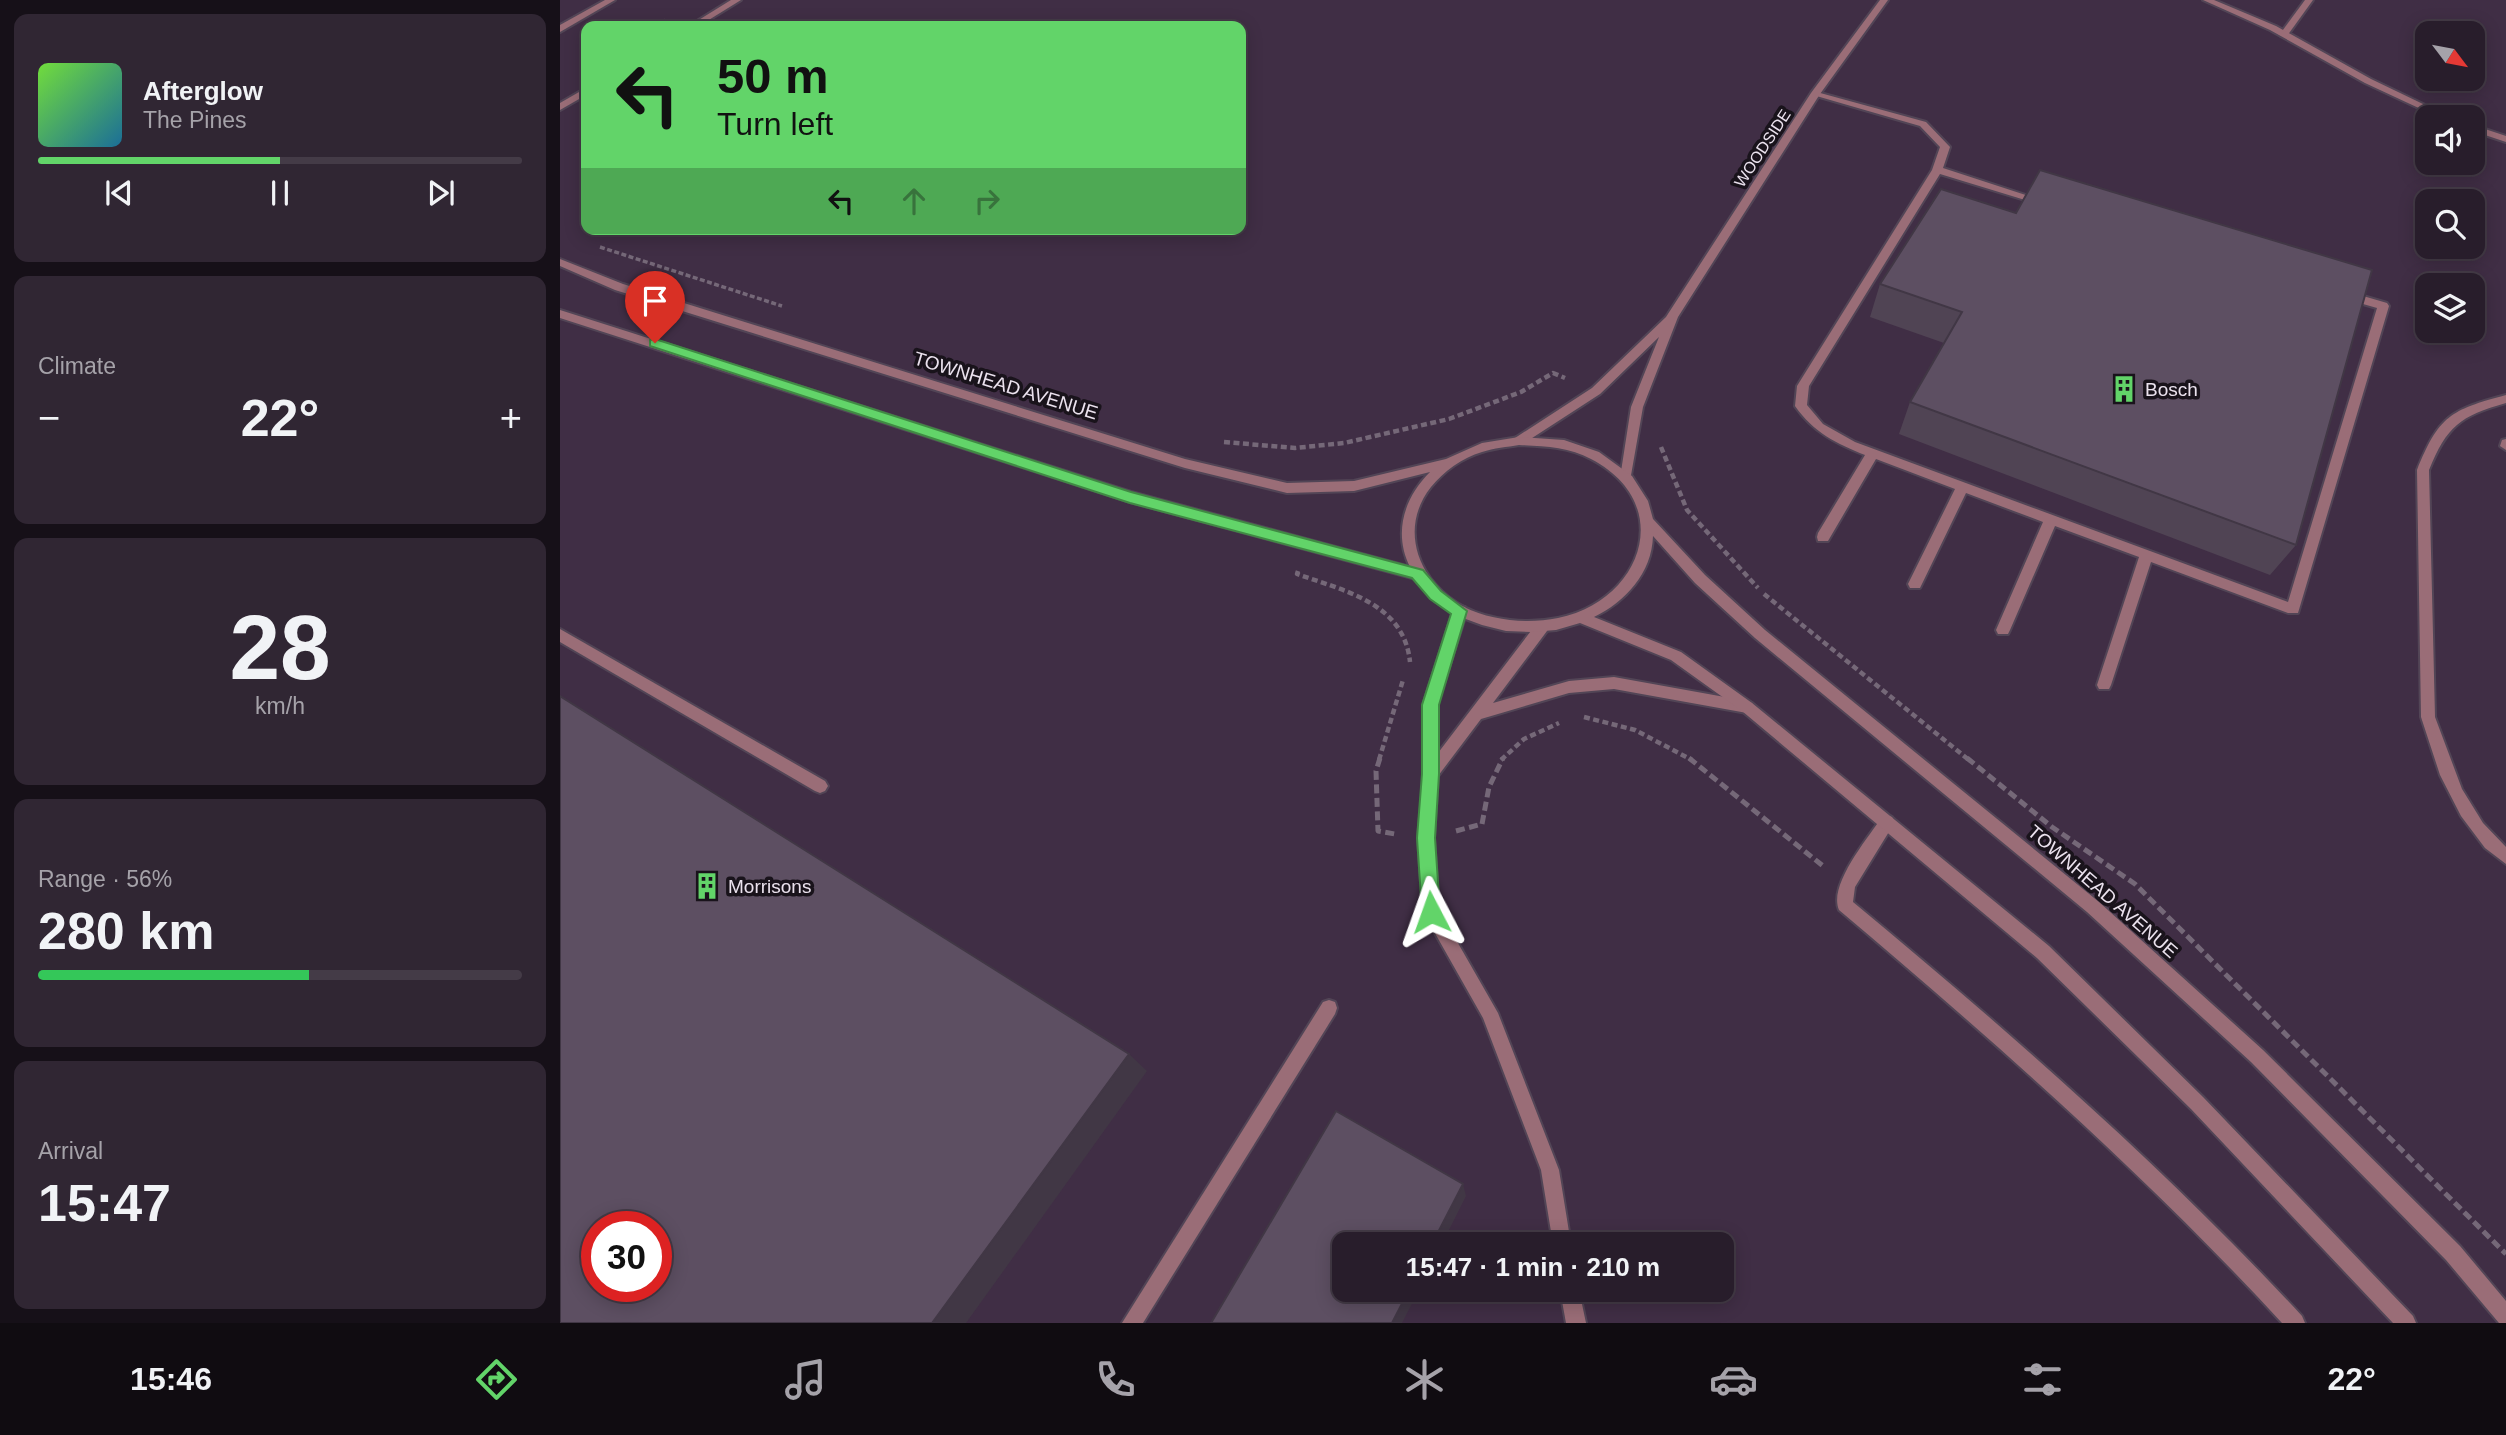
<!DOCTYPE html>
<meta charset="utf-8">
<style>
:root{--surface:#281d2b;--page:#302633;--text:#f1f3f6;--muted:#a5a2a9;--line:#443b47;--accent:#62d469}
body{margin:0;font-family:Helvetica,sans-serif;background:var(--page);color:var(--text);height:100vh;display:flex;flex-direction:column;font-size:26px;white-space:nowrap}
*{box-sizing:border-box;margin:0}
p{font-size:23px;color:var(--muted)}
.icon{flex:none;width:38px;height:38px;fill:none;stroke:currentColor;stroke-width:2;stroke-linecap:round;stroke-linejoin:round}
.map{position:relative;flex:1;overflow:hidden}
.panel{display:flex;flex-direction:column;gap:14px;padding:14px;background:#161018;width:560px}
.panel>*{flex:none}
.hud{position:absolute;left:21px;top:21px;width:665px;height:214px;border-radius:14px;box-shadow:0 4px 18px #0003,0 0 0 2px var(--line);background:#62d469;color:#111;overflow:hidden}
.needle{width:46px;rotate:122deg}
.tools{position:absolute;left:1855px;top:21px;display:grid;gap:14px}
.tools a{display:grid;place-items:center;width:70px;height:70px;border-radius:14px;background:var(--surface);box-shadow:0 4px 18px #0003,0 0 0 2px var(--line);font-size:35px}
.speed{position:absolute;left:21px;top:1211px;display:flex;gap:14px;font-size:35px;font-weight:700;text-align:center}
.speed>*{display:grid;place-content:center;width:91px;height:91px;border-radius:50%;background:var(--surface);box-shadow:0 4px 18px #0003,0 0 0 2px var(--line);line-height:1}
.speed .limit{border:10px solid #d22;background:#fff;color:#111}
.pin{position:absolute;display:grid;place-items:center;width:60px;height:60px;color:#fff;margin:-72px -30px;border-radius:50% 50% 50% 0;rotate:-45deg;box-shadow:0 0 7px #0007}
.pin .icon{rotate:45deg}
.me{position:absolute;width:77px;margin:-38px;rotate:356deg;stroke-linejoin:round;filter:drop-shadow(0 0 5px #0008)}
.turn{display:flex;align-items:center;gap:24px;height:147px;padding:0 21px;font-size:32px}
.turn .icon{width:91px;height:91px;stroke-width:2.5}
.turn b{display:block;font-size:49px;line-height:60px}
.lanes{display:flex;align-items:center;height:66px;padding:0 21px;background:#0003;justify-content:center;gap:35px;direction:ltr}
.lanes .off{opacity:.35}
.big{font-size:52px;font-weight:700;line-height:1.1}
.panel .card{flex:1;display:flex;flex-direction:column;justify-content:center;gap:10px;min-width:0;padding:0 24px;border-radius:14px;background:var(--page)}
.panel .dial{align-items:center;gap:0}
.dial b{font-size:91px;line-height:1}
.song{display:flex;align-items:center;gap:21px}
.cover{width:84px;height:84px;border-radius:10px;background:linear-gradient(135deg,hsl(100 70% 55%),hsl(200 70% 35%))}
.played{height:7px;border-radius:4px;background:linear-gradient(90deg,var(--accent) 50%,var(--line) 50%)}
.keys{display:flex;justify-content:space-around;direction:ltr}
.heat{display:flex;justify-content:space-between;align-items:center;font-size:38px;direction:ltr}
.charge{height:10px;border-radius:5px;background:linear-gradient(90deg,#34c759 56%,var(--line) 0)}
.trip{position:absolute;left:772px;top:1232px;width:402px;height:70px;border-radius:14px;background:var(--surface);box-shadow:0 4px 18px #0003,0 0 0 2px var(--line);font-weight:700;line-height:70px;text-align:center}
.tab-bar{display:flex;height:112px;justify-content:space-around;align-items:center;background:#100c11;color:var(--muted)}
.tab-bar .icon{width:49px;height:49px}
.tab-bar .on{color:var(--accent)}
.tab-bar b{font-size:32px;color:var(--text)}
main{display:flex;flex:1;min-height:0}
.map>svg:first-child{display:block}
.built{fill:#402e45;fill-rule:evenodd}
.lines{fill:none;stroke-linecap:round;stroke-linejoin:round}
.service-casing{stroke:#524556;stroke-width:4}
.minor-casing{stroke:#524556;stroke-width:4}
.tertiary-casing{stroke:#524556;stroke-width:4}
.path-far2{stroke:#756878;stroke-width:3.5;stroke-dasharray:5 2.5;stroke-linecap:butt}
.path-far1{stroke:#756878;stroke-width:4.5;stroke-dasharray:6 3.5;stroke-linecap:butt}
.path{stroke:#756878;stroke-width:5;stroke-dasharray:9 4.5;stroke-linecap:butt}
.service{fill:#9a6d77;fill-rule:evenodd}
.minor{fill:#9a6d77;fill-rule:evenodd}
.tertiary{fill:#9a6d77;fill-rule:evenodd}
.wall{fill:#504454}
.shaded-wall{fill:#413745}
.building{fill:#5d4f62;stroke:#413745;stroke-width:2;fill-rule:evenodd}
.route{fill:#62d469;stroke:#408a44;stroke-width:2}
.labels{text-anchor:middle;stroke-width:7;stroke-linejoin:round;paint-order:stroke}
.far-street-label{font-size:16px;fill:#ebe2ee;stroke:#19131b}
.street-label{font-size:19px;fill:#ebe2ee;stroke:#19131b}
.poi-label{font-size:19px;fill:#ebe2ee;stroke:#19131b;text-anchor:start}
</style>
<main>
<section class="panel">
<div class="card">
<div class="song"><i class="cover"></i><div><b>Afterglow</b><p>The Pines</p></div></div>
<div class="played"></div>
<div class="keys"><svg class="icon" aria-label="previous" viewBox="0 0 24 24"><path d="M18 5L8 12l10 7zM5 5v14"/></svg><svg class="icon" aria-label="pause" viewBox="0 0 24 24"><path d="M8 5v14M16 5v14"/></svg><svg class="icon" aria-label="next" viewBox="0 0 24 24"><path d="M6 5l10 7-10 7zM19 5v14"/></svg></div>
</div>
<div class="card"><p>Climate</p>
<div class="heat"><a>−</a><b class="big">22°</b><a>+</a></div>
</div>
<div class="card dial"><b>28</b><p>km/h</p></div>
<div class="card"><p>Range · 56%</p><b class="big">280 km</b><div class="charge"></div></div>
<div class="card"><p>Arrival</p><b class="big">15:47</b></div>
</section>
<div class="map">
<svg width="1946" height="1323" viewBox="0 0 1946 1323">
<rect width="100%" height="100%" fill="#352739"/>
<path class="built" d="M0,0H1946V1323H0ZM26,26H681V229H26ZM1867,33H1913V79H1867ZM1867,117H1913V163H1867ZM1867,201H1913V247H1867ZM1867,285H1913V331H1867ZM37,1227H96V1286H37ZM784,1244H1162V1290H784Z"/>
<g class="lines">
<defs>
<g id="service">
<path d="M45,0H55L0,32V25Z"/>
<path d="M1745,0H1753L1727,36H1721L1720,34Z"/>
<path d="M1253,91L1366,122L1390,147L1383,168L1487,202L1486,204H1478L1380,174L1249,386L1247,405L1263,424L1295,442L1728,602L1817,308L1782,298L1780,295L1786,291L1827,303L1829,306L1738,613H1728L1591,562L1551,685L1549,689H1539L1537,685L1579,557L1495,526L1450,630L1448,634H1438L1436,630L1483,522L1406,493L1360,588H1350L1348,584L1395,489L1316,459L1268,541H1258L1257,537L1258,533L1305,455C1277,444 1253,432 1235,406L1237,386L1372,170L1380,147L1360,126L1253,95Z"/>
<path d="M1946,395V403C1900,416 1887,426 1869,470L1875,717L1902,789L1923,823L1946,847V864L1925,848L1901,816L1880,775L1861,717L1857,470C1879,416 1890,410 1946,395Z"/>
<path d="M1946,439V450L1940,446L1942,440Z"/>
<path d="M0,629L265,781L268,786L265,791L260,793L255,791L0,642Z"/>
<path d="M1327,815L1332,817L1335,822L1295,887L1293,902C1450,1032 1603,1166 1742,1316L1745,1323H1722C1585,1174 1434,1041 1279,910C1268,885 1308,838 1322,817Z"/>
<path d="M769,1000L775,1002L777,1008L775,1014L583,1323H562L763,1002Z"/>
</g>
<g id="minor">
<path d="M171,0H181L139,26H129Z"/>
<path d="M1320,0H1328L1260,94L1118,317L1083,407L1070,481L1066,483L1060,478L1071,407L1099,337L1040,394L963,444H955L953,441L955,438L1032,388L1106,317L1251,93Z"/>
<path d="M1643,0H1654L1716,26L1811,79L1890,117H1878L1805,83L1710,30Z"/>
<path d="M26,88V95L0,110V103Z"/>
<path d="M1913,125L1946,136V142L1913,131Z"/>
<path d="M900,606L905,607L907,611L877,705L878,753L977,623H987L989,627L987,631L933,703L1009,681L1054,677L1187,701L1192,703L1194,707L1192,711L1187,713L1054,689L1009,693L921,719L878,776L874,838L879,910L938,1013L999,1170L1011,1244H993L981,1170L923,1018L863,912L858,838L864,774L863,705L893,611L895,607Z"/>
<path d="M1000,1290H1019L1026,1323H1006Z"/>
</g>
<path id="tertiary" d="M0,259L63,284L625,459L727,483L794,481L886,459L922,443L959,437L1004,440L1039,452L1072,476L1088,501L1093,519L1145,575L1205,630L1539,902L1703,1050L1900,1246L1946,1301V1323H1939L1886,1260L1691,1062L1527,912L1195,638L1135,583L1093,536C1092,573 1065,602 1034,617L1121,652L1192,703L1489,946L1643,1097L1853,1316L1856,1323H1833L1631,1109L1477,958L1182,711L1111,660L1020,623L996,630L971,632L946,631L922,625L895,615L875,601L856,579L570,502L0,318V310L571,492L850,567C833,533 844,498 870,472L794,491L727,493L625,468L55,290L0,266ZM959,445C984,446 1009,447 1031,459C1117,504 1082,601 998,618C968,624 932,621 904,607C860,584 837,530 871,487C884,471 902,458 922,452C934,448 947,447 959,445Z"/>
</defs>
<use href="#service" class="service-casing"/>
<use href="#minor" class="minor-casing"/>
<use href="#tertiary" class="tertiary-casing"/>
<g class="path-far2">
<path d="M94,26L106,20"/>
<path d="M40,247L222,306"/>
</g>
<g class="path-far1">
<path d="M664,442L735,448L784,443L889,419L961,392L993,373L1005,378"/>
<path d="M1101,447L1127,510L1198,588"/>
<path d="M738,571L737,574C785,591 844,603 850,662"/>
<path d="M1204,594L1409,760"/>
<path d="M1024,717L1075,730L1132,760"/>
<path d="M819,760L843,680"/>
<path d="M941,760L964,739L999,723"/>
</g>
<g class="path">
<path d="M820,758L816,771L818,831L835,834"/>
<path d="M1129,758L1263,866"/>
<path d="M1407,758L1492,827L1575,884L1946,1254"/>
<path d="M896,831L922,824L929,787L943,758"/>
</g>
<use href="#service" class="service"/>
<use href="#minor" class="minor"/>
<use href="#tertiary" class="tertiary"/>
</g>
<path class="wall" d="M1381,189L1736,545L1710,575L1339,434L1350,402L1384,343L1310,317L1320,284Z"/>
<g class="shaded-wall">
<path d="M569,1054L587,1071L406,1323H372Z"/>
<path d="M903,1184L906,1196L882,1244H872Z"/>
<path d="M849,1290H859L842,1323H832Z"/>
</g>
<g class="building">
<path d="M1480,170L1812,270L1736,545L1350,402L1402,312L1320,284L1381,189L1456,213Z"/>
<path d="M0,696L569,1054L372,1323H0ZM37,1227H96V1286H37Z"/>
<path d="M776,1111L903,1184L872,1244H784V1290H849L832,1323H651Z"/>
</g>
<path class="route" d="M95,339L571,492L863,570L881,591L907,611L879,705V774L875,838L880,912L878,918L871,920L865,918L862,912L857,838L862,774V705L891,614L870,599L852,578L570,503L90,346V340Z"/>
<defs>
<symbol id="building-bare" viewBox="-9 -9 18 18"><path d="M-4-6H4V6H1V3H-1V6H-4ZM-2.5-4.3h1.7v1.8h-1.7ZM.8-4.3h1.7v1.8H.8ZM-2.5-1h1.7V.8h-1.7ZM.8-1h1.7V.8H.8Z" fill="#62d469" stroke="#19131b" stroke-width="2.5" paint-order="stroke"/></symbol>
</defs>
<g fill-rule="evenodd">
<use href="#building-bare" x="1545" y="370" width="38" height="38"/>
<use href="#building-bare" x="128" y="867" width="38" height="38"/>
</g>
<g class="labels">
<g class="far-street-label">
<text transform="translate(1202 148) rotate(-57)" y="6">WOODSIDE</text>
</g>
<g class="street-label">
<text transform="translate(446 385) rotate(17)" y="7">TOWNHEAD AVENUE</text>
<text transform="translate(1543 891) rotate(41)" y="7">TOWNHEAD AVENUE</text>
</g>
<g class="poi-label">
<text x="1585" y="396">Bosch</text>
<text x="168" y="893">Morrisons</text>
</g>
</g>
</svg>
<div class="tools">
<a><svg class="needle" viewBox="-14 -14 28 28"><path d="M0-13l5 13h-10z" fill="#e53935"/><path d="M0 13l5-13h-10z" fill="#a5a2a9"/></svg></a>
<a><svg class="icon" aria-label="sound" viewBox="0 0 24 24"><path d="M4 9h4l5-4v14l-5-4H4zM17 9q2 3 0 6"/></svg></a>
<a><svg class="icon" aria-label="search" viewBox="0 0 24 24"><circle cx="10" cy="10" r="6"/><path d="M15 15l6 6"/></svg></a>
<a><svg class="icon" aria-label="layers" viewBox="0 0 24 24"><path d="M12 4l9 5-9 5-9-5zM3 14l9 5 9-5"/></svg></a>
</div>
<div class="speed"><div class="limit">30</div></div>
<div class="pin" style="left:95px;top:343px;background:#d93025"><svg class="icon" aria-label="arrive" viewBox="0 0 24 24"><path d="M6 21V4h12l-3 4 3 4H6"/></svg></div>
<svg class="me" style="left:871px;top:912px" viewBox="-20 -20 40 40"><path d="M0-17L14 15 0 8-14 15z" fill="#62d469" stroke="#fff" stroke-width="4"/></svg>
<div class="trip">15:47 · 1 min · 210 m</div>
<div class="hud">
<div class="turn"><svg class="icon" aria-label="left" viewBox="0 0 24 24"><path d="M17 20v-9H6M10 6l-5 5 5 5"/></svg><div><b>50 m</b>Turn left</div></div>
<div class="lanes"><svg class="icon" aria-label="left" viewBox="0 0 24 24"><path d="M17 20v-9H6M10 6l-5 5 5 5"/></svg><svg class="icon off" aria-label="ahead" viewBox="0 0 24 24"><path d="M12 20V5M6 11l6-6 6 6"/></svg><svg class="icon off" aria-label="right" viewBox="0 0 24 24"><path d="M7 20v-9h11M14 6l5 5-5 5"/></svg></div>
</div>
</div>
</main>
<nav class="tab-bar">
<b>15:46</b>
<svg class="icon on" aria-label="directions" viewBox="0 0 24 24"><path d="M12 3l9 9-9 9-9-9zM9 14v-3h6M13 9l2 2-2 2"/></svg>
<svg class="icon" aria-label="music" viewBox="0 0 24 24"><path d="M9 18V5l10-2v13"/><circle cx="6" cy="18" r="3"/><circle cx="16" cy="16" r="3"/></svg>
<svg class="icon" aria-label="phone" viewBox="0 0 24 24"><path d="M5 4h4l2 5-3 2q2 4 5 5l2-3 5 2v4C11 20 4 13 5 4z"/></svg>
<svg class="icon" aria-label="climate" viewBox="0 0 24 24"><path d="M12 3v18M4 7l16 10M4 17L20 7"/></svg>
<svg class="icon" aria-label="car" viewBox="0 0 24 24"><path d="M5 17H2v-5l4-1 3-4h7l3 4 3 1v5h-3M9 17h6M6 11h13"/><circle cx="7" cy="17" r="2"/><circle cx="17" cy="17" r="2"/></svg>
<svg class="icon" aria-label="filters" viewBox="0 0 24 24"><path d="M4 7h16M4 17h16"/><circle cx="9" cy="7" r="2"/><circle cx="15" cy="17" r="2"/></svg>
<b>22°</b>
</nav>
